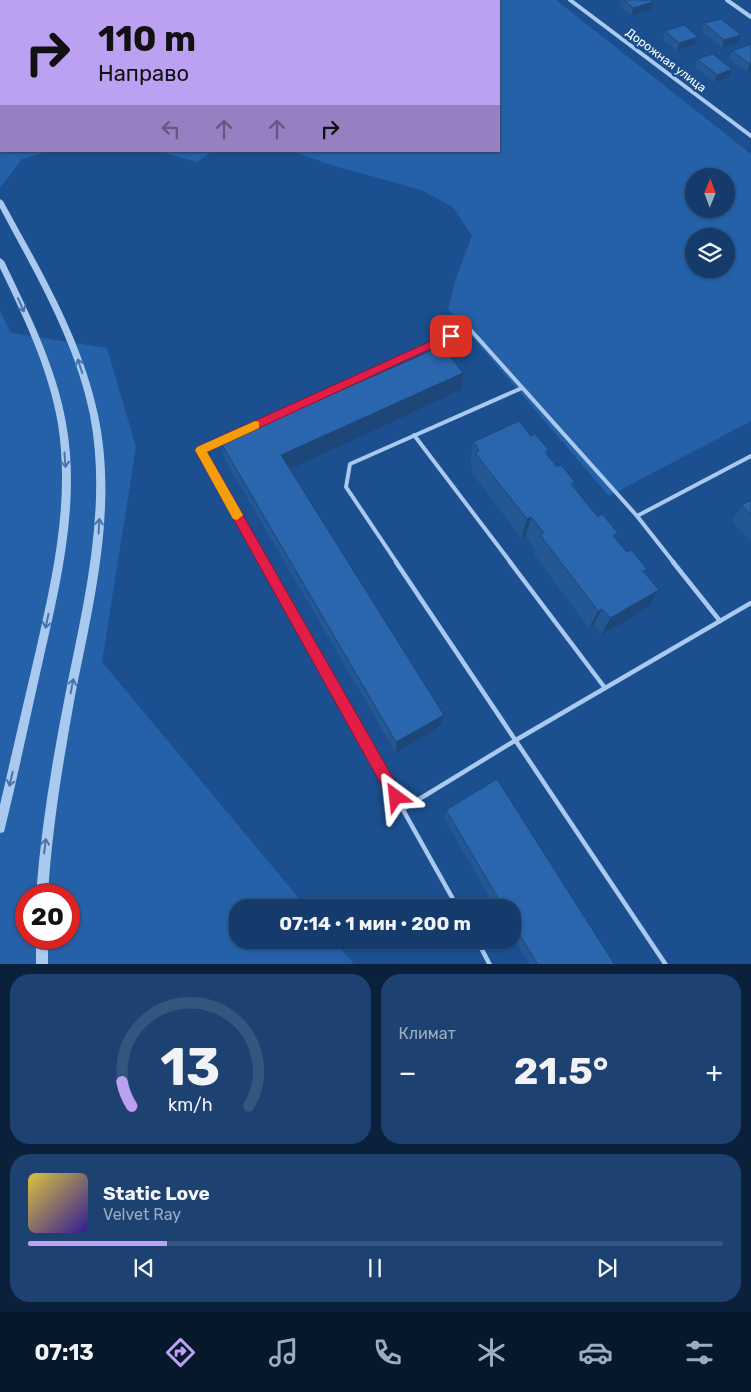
<!DOCTYPE html>
<html lang="ru">
<meta charset="utf-8">
<style>
:root{--surface:#143b6b;--page:#1d4271;--text:#f1f3f6;--muted:#9dadc1;--line:#33557e;--accent:#bca0f2}
body{margin:0;font-family:Rubik,sans-serif;background:var(--page);color:var(--text);height:100vh;display:flex;flex-direction:column;font-size:19px;white-space:nowrap}
*{box-sizing:border-box;margin:0}
p{font-size:16px;color:var(--muted)}
.icon{flex:none;width:28px;height:28px;fill:none;stroke:currentColor;stroke-width:2;stroke-linecap:round;stroke-linejoin:round}
.map{position:relative;height:964px;overflow:hidden}
.details{display:flex;flex-direction:column;gap:10px;padding:10px;background:#0b203b;flex:1}
.details>*{flex:none}
.banner{position:absolute;left:0px;top:0px;width:500px;height:152px;box-shadow:0 1px 4px #0004,0 0 0 1px var(--line);background:#bca0f2;color:#111;overflow:hidden}
.needle{width:32px;rotate:1deg}
.controls{position:absolute;left:685px;top:168px;display:grid;gap:10px}
.controls a{display:grid;place-items:center;width:50px;height:50px;border-radius:50%;background:var(--surface);box-shadow:0 1px 4px #0004,0 0 0 1px var(--line);font-size:25px}
.speed{position:absolute;left:15px;top:884px;display:flex;gap:10px;font-size:25px;font-weight:700;text-align:center}
.speed>*{display:grid;place-content:center;width:65px;height:65px;border-radius:50%;background:var(--surface);box-shadow:0 1px 4px #0004,0 0 0 1px var(--line);line-height:1}
.speed .limit{border:8px solid #d22;background:#fff;color:#111}
.pin{position:absolute;display:grid;place-items:center;width:42px;height:42px;color:#fff;margin:-21px;border-radius:10px;box-shadow:0 2px 8px #0006}
.me{position:absolute;width:55px;margin:-28px;rotate:330deg;stroke-linejoin:round;filter:drop-shadow(0 0 4px #0008)}
.turn{display:flex;align-items:center;gap:18px;height:105px;padding:0 15px;font-size:22px}
.turn .icon{width:65px;height:65px;stroke-width:2.5}
.turn b{display:block;font-size:35px;line-height:42px}
.lanes{display:flex;align-items:center;height:48px;padding:0 15px;background:#0003;justify-content:center;gap:25px;direction:ltr}
.lanes .off{opacity:.35}
.big{font-size:38px;font-weight:700;line-height:1.1}
.details .card{flex:1;display:flex;flex-direction:column;justify-content:center;gap:8px;min-width:0;padding:0 18px;border-radius:20px;background:var(--page)}
.details .dial{align-items:center;gap:0}
.dial svg{height:130px;overflow:visible;fill:none;stroke:var(--line);stroke-width:7;stroke-linecap:round;text-anchor:middle}
.dial text{fill:var(--text);stroke:none}
.song{display:flex;align-items:center;gap:15px}
.cover{width:60px;height:60px;border-radius:8px;background:linear-gradient(135deg,hsl(50 70% 55%),hsl(250 70% 35%))}
.played{height:5px;border-radius:2px;background:linear-gradient(90deg,var(--accent) 20%,var(--line) 20%)}
.keys{display:flex;justify-content:space-around;direction:ltr}
.heat{display:flex;justify-content:space-between;align-items:center;font-size:28px;direction:ltr}
.details .tiles{flex:1;display:grid;gap:10px;grid-template-columns:1fr 1fr}
.card:last-child{grid-column:span 2}
.trip{position:absolute;left:229px;top:899px;width:292px;height:50px;border-radius:20px;background:var(--surface);box-shadow:0 1px 4px #0004,0 0 0 1px var(--line);font-weight:700;line-height:50px;text-align:center}
.menu{display:flex;height:80px;justify-content:space-around;align-items:center;background:#08182b;color:var(--muted)}
.menu .icon{width:35px;height:35px}
.menu .current{color:var(--accent)}
.menu b{font-size:22px;color:var(--text)}
.map>svg:first-child{display:block}
.green{fill:#2461a8;fill-rule:evenodd}
.lines{fill:none;stroke-linecap:round;stroke-linejoin:round}
.service-far1{stroke:#a9c9ee;stroke-width:4}
.service{stroke:#a9c9ee;stroke-width:4.5}
.minor{stroke:#a9c9ee;stroke-width:4}
.tertiary{fill:#a9c9ee;fill-rule:evenodd}
.wall{fill:#245895}
.shaded-wall{fill:#1d4779}
.building{fill:#2a66ad;stroke:#1d4779}
.oneway{stroke:#4674ac}
.route{fill:#e11d48;stroke:#92132f}
.slow{fill:#f59e0b}
.labels{text-anchor:middle;stroke-width:5;stroke-linejoin:round;paint-order:stroke}
.far-street-label{font-size:12px;fill:#fff;stroke:#1b4f8f}
</style>
<div class="map">
<svg width="751" height="965" viewBox="0 0 751 965">
<rect width="100%" height="100%" fill="#1b4f8f"/>
<g class="green">
<path d="M0,0H556L751,154V421L609,496L448,309L457,275L472,236L453,207L421,190L328,164L292,151H499V1H1V151H51L22,159L0,188ZM694,176H726V209H694ZM694,236H726V269H694Z"/>
<path d="M157,151H212L197,162Z"/>
<path d="M0,311L11,333L107,348L136,447L102,662L306,907L238,908V940H333L354,964H0ZM26,895H69V938H26Z"/>
</g>
<g class="lines">
<g class="service-far1">
<path d="M414,435L511,563"/>
<path d="M265,563L201,450L468,327L637,516"/>
<path d="M397,563L346,487L350,464L522,388"/>
<path d="M674,563L637,516L751,456"/>
</g>
<g class="service">
<path d="M264,562L458,908"/>
<path d="M396,562L666,965"/>
<path d="M510,562L605,688"/>
<path d="M673,562L720,621"/>
<path d="M403,809L516,740L751,603"/>
<path d="M477,940L490,965"/>
</g>
<g class="minor">
<path d="M570,0L751,136"/>
<path d="M727,0L751,17"/>
</g>
<g class="tertiary">
<path d="M0,199L3,201C40,269 82,338 98,415C118,508 93,605 75,696C63,762 52,828 48,895H36C41,828 52,762 65,696C83,605 108,509 90,415C75,341 35,274 0,208Z"/>
<path d="M0,258L4,261C29,313 56,366 66,423C81,505 59,589 41,669C29,722 18,775 5,828L4,832L0,833V805C12,753 24,701 36,650C53,575 70,501 58,424C49,370 24,318 0,268Z"/>
<rect x="36" y="938" width="12" height="27"/>
</g>
</g>
<g class="wall">
<path d="M620,0H650L653,2L651,10L632,16L619,5Z"/>
<path d="M704,23L741,35L738,43L722,48L702,31Z"/>
<path d="M665,31L696,44L677,51L663,39Z"/>
<path d="M751,44V71L747,72L729,59L732,51Z"/>
<path d="M697,59L732,69L730,77L714,82L695,67Z"/>
<path d="M461,390L290,469L444,715L441,726L396,753L225,460L221,443Z"/>
<path d="M531,436L549,450L547,455L557,467L575,482L574,487L598,517L618,533L615,538L659,590L648,608L601,635L594,625L589,628L534,554L535,549L526,536L521,538L472,473L473,467L470,463L473,442Z"/>
<path d="M751,500V542L732,521L742,505Z"/>
<path d="M446,810L615,965H530L512,935V908H496L444,818Z"/>
</g>
<g class="shaded-wall">
<path d="M653,2L651,10L632,16L633,8Z"/>
<path d="M741,35L738,43L722,48L724,40Z"/>
<path d="M698,37L696,44L677,51L679,43Z"/>
<path d="M750,64H751V71L747,72Z"/>
<path d="M732,69L730,77L714,82L717,75Z"/>
<path d="M463,373L461,390L284,472L281,455Z"/>
<path d="M531,517L526,536L521,538L527,519Z"/>
<path d="M659,590L648,608L601,635L610,618Z"/>
<path d="M602,609L594,625L589,628L598,611Z"/>
<path d="M444,715L441,726L396,753V742Z"/>
</g>
<g class="building">
<path d="M624,0H650L653,2L633,8Z"/>
<path d="M721,19L741,35L724,40L704,23Z"/>
<path d="M684,25L698,37L679,43L665,31Z"/>
<path d="M751,44V64H750L732,51Z"/>
<path d="M713,54L732,69L717,75L697,59Z"/>
<path d="M442,346L463,373L281,455L444,715L396,742L221,443Z"/>
<path d="M519,421L531,436L535,434L549,450L545,452L557,467L561,465L575,482L571,484L598,517L602,514L618,533L613,536L627,552L631,550L647,569L643,571L659,590L610,618L602,609L598,611L540,535L544,533L531,517L527,519L475,453L479,450L473,442Z"/>
<path d="M751,500V515L742,505Z"/>
<path d="M497,779L615,965H538L512,922V908H504L446,810Z"/>
</g>
<defs><path id="oneway-shaft" d="M-6 0H5M1.5-3L5.5 0L1.5 3" fill="none" stroke-width="1.6" stroke-linecap="round" stroke-linejoin="round" transform="scale(1.25)"/></defs>
<g class="oneway">
<use href="#oneway-shaft" transform="translate(21 305) rotate(66)"/>
<use href="#oneway-shaft" transform="translate(80 366) rotate(-108)"/>
<use href="#oneway-shaft" transform="translate(65 460) rotate(86)"/>
<use href="#oneway-shaft" transform="translate(99 526) rotate(-87)"/>
<use href="#oneway-shaft" transform="translate(47 621) rotate(102)"/>
<use href="#oneway-shaft" transform="translate(72 686) rotate(-79)"/>
<use href="#oneway-shaft" transform="translate(11 779) rotate(103)"/>
<use href="#oneway-shaft" transform="translate(45 846) rotate(-83)"/>
</g>
<path class="route" d="M451,332L454,333V338L207,452L401,792L403,797L401,802L396,804L391,802L195,450L197,447Z"/>
<path class="slow" d="M255,421L259,422V428L207,452L243,515L237,520L233,519L195,450L197,447Z"/>
<g class="labels">
<g class="far-street-label">
<text transform="translate(666 60) rotate(37)" y="4">Дорожная улица</text>
</g>
</g>
</svg>
<div class="controls">
<a><svg class="needle" viewBox="-14 -14 28 28"><path d="M0-13l5 13h-10z" fill="#e53935"/><path d="M0 13l5-13h-10z" fill="#9dadc1"/></svg></a>
<a><svg class="icon" aria-label="layers" viewBox="0 0 24 24"><path d="M12 4l9 5-9 5-9-5zM3 14l9 5 9-5"/></svg></a>
</div>
<div class="speed"><div class="limit">20</div></div>
<div class="pin" style="left:451px;top:336px;background:#d93025"><svg class="icon" aria-label="arrive" viewBox="0 0 24 24"><path d="M6 21V4h12l-3 4 3 4H6"/></svg></div>
<svg class="me" style="left:396px;top:797px" viewBox="-20 -20 40 40"><path d="M0-17L14 15 0 8-14 15z" fill="#e11d48" stroke="#fff" stroke-width="4"/></svg>
<div class="trip">07:14 · 1 мин · 200 m</div>
<div class="banner">
<div class="turn"><svg class="icon" aria-label="right" viewBox="0 0 24 24"><path d="M7 20v-9h11M14 6l5 5-5 5"/></svg><div><b>110 m</b>Направо</div></div>
<div class="lanes"><svg class="icon off" aria-label="left" viewBox="0 0 24 24"><path d="M17 20v-9H6M10 6l-5 5 5 5"/></svg><svg class="icon off" aria-label="ahead" viewBox="0 0 24 24"><path d="M12 20V5M6 11l6-6 6 6"/></svg><svg class="icon off" aria-label="ahead" viewBox="0 0 24 24"><path d="M12 20V5M6 11l6-6 6 6"/></svg><svg class="icon" aria-label="right" viewBox="0 0 24 24"><path d="M7 20v-9h11M14 6l5 5-5 5"/></svg></div>
</div>
</div>
<section class="details">
<div class="tiles">
<div class="card dial"><svg viewBox="0 0 100 80">
<path d="M14 69A42 42 0 1 1 86 69"/>
<path d="M14 69A42 42 0 0 1 8 54" stroke="#bca0f2"/>
<text x="50" y="56" font-size="32" font-weight="700">13</text>
<text x="50" y="72" font-size="11">km/h</text>
</svg></div>
<div class="card"><p>Климат</p>
<div class="heat"><a>−</a><b class="big">21.5°</b><a>+</a></div>
</div>
<div class="card">
<div class="song"><i class="cover"></i><div><b>Static Love</b><p>Velvet Ray</p></div></div>
<div class="played"></div>
<div class="keys"><svg class="icon" aria-label="previous" viewBox="0 0 24 24"><path d="M18 5L8 12l10 7zM5 5v14"/></svg><svg class="icon" aria-label="pause" viewBox="0 0 24 24"><path d="M8 5v14M16 5v14"/></svg><svg class="icon" aria-label="next" viewBox="0 0 24 24"><path d="M6 5l10 7-10 7zM19 5v14"/></svg></div>
</div>
</div>
</section>
<nav class="menu">
<b>07:13</b>
<svg class="icon current" aria-label="directions" viewBox="0 0 24 24"><path d="M12 3l9 9-9 9-9-9zM9 14v-3h6M13 9l2 2-2 2"/></svg>
<svg class="icon" aria-label="music" viewBox="0 0 24 24"><path d="M9 18V5l10-2v13"/><circle cx="6" cy="18" r="3"/><circle cx="16" cy="16" r="3"/></svg>
<svg class="icon" aria-label="phone" viewBox="0 0 24 24"><path d="M5 4h4l2 5-3 2q2 4 5 5l2-3 5 2v4C11 20 4 13 5 4z"/></svg>
<svg class="icon" aria-label="climate" viewBox="0 0 24 24"><path d="M12 3v18M4 7l16 10M4 17L20 7"/></svg>
<svg class="icon" aria-label="car" viewBox="0 0 24 24"><path d="M5 17H2v-5l4-1 3-4h7l3 4 3 1v5h-3M9 17h6M6 11h13"/><circle cx="7" cy="17" r="2"/><circle cx="17" cy="17" r="2"/></svg>
<svg class="icon" aria-label="filters" viewBox="0 0 24 24"><path d="M4 7h16M4 17h16"/><circle cx="9" cy="7" r="2"/><circle cx="15" cy="17" r="2"/></svg>
</nav>
